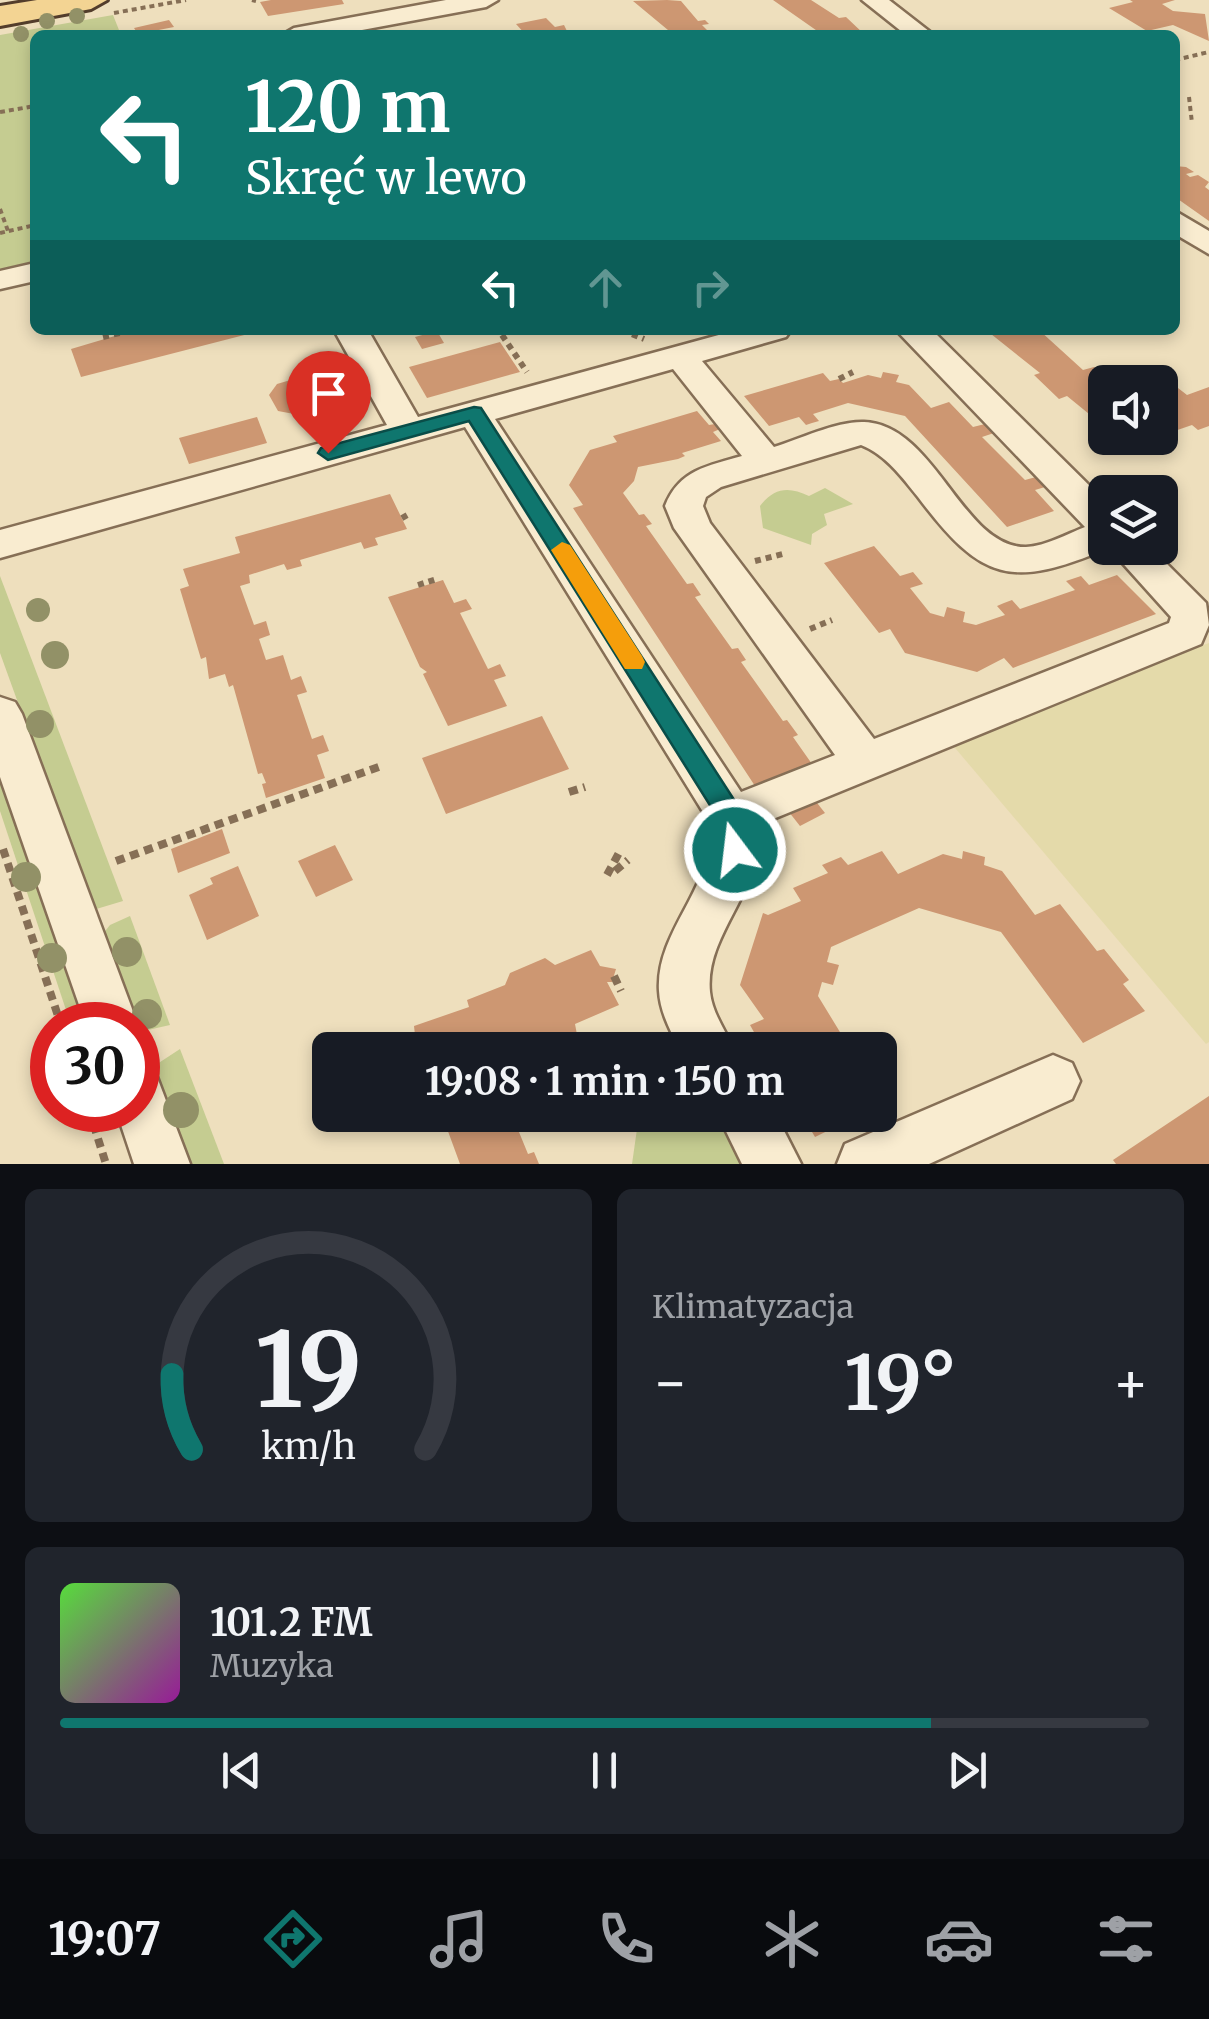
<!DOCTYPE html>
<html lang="pl">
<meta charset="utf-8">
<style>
:root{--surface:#171b24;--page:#20242c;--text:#f1f3f6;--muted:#9ea1a6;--line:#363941;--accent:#0f766e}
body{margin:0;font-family:Merriweather,serif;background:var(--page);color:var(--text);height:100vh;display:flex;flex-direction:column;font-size:38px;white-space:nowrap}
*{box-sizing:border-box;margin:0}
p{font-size:32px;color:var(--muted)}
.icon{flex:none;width:55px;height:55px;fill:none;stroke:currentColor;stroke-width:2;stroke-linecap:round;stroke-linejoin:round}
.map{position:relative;height:1164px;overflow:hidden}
.sheet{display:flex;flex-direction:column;gap:25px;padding:25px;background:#0d0f14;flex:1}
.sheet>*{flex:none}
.top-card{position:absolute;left:30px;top:30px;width:1150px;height:305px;border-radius:15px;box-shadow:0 5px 15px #0003;background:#0f766e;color:#fff;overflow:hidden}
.controls{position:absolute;left:1088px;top:365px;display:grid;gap:20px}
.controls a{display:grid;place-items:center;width:90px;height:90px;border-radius:15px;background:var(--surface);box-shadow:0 5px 15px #0003;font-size:50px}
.speed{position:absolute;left:30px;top:1002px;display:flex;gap:20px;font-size:50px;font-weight:700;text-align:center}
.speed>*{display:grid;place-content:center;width:130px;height:130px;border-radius:50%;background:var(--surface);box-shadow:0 5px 15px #0003;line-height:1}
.speed .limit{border:15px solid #d22;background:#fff;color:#111}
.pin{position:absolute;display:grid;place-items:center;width:85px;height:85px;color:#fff;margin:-102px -42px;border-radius:50% 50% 50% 0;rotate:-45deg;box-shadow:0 0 10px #0007}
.pin .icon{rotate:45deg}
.me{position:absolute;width:110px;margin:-55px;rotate:345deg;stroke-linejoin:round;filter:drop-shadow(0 0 8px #0008)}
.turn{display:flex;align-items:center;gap:35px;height:210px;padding:0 50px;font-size:45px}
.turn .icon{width:130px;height:130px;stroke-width:2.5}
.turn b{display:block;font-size:70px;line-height:85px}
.lanes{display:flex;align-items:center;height:95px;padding:0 50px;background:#0003;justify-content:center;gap:50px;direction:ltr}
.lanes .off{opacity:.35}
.big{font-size:75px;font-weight:700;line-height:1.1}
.sheet .widget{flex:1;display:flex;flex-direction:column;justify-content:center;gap:15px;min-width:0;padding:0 35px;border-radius:15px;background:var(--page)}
.sheet .dial{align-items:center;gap:0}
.dial svg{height:260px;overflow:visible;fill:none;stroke:var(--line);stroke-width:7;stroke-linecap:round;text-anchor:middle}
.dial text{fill:var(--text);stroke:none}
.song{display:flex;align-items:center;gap:30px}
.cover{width:120px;height:120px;border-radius:15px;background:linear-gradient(135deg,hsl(110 70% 55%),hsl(300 70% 35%))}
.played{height:10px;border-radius:5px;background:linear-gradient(90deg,var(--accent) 80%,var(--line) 80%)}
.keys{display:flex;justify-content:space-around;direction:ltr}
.heat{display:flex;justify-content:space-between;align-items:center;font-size:55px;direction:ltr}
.sheet .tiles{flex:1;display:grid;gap:25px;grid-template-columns:1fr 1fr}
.widget:last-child{grid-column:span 2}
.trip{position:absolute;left:312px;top:1032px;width:585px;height:100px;border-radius:15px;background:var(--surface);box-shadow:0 5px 15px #0003;font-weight:700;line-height:100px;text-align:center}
.tab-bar{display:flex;height:160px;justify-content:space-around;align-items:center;background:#090b0e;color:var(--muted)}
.tab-bar .icon{width:70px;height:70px}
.tab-bar .active{color:var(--accent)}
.tab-bar b{font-size:45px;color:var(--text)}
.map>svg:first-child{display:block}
.farmland{fill:#e4daaa}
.green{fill:#c5cc91}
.building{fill:#cd9772}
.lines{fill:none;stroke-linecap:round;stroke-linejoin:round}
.minor-casing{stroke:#866f56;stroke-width:5}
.major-casing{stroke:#533d2b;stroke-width:6}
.path-far2{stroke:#866f56;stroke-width:4;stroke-dasharray:5 4;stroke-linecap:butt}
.path-far1{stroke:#866f56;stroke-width:6;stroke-dasharray:6 5;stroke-linecap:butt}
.path{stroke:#866f56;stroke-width:8;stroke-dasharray:9 6;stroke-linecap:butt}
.minor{fill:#f9ecd0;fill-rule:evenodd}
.major{fill:#f3d493;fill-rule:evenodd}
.tree{fill:#929167}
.route{fill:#0f766e;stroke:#0a4d48;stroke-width:2.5}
.slow{fill:#f59e0b}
</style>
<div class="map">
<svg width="1209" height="1164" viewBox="0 0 1209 1164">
<rect width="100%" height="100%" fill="#eedfbd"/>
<path class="farmland" d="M1209,643V1042L1206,1044L950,742Z"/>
<g class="green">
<path d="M113,15L121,35H35V261L0,269V35Z"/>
<path d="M825,488L853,504L824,514L827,525L812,534L811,545L763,528L760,506C774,488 788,486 809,496Z"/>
<path d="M0,576L123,901L93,910L0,653Z"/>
<path d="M0,772L86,1025H71L0,811Z"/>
<path d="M130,916L170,1025L139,1032L102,935L110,925Z"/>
<path d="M180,1049L224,1164H187L151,1068Z"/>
<path d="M639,1115H717L744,1164H632Z"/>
</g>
<g class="building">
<path d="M271,0H342L344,4L268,16L260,2Z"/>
<path d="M667,0L681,1L698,21L705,20L709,24L702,25L712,35H674L633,1Z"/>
<path d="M773,0H811L839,18L846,17L865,35H823Z"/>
<path d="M1130,0H1175L1162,4L1173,11L1205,14L1209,41L1173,25L1147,31L1109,8L1133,2Z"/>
<path d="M546,18L555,27L564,25L569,35H526L516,24Z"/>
<path d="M169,20L174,27L138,34L134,28Z"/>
<path d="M1175,166L1186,167L1194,172L1186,174L1190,177L1198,175L1209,182L1205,187L1209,190V221L1175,197Z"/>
<path d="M135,330H260V331L81,377L71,349Z"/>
<path d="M986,330H1039L1083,370L1094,367L1103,375L1092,379L1105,390V427L1067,396L1059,399L1034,375L1040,373Z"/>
<path d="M437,331L444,343L422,349L415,337Z"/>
<path d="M500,342L520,372L427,398L409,367Z"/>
<path d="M883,372L899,375L896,382L909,385L931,408L949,402L973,427L985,424L994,433L982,437L1025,480L1036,477L1041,482L1045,487L1035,490L1054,511L1007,527L905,416L848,403L813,414L819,421L812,423L806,425L799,417L769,426L744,396L823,373L830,381L839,379L843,383L868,375L881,378Z"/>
<path d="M304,376L320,380L330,395L322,406L294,414L278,411L269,395L277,384Z"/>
<path d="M1209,387V426L1198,430L1192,425L1160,436V403L1175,399L1166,391L1178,388L1187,395Z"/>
<path d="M697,411L709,425L715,424L720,429L713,432L721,441L682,453L685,456L678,459L638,467L634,481L623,493L639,515L644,514L652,524L646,526L687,584L693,583L701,595L695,597L732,649L738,648L746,660L741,662L783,721L787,720L798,735L793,737L812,764L755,786L573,508L583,505L569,485L590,450L617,442L613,436Z"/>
<path d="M257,417L267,443L189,464L179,438Z"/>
<path d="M390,494L407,529L375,538L378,545L364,549L361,542L300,560L302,566L287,570L284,564L249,575L250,583L240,586L254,625L266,621L270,635L259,639L266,660L283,655L291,680L301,676L307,692L297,695L312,739L323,735L329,751L317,755L325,778L266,798L262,784L266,783L262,773L258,774L233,685L229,687L225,674L209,679L206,657L201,659L180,589L189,586L183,569L240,553L235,537Z"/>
<path d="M874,546L900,576L913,572L923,584L910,588L930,613L944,617L947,607L965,612L963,622L976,625L1005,615L997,606L1004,603L1012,600L1020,609L1075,590L1066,581L1081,576L1089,585L1117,575L1156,614L1013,668L1004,658L977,672L905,653L890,629L879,633L824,563Z"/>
<path d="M443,580L454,603L466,599L472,609L460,613L488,669L500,664L506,676L494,680L507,706L448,726L423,674L427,672L420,667L388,597Z"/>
<path d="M542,716L569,769L446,814L422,758Z"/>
<path d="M810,794L825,813L800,826L785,807Z"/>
<path d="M222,829L230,853L178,873L171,849Z"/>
<path d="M335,845L353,880L316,897L298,861Z"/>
<path d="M882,851L898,874L943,854L962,859L963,851L985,857L984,865L1002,871L1035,915L1060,904L1097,951L1104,949L1129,980L1123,984L1145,1011L1083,1043L1001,932L919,908L831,947L827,962L839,965L833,985L822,982L818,996L843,1037L853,1032L864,1050H764L750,1025L764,1019L740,985L763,913L768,915L801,901L793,888L828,873L822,865L841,857L848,865Z"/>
<path d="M238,866L259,916L207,940L189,895L213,884L210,878Z"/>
<path d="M591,950L600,966L616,969L612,982H607L619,1005L575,1024L578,1040L562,1046L552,1033L501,1050H407L405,1044L415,1035L414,1026L469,1007L467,1000L505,985L510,973L545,958L555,965Z"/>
<path d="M1209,1096V1164H1116L1113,1160Z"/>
<path d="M442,1115H512L528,1154L534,1152L539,1164H460Z"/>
<path d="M802,1115H860L815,1137Z"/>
</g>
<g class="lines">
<defs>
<g id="minor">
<path d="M446,0H498L486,7L335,35H282L294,28Z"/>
<path d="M862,0H889L934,35H906Z"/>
<path d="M1175,211L1209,231V254L1175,234Z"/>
<path d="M35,263V281L0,289V271Z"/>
<path d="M334,330H368L418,417L737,330H791L786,337L702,361L774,447C800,439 837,421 864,422C936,425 962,548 1026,547C1046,546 1067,534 1085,527L896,330H932L1105,501V548H1151L1206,603L1209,625L1201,644L756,826C768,887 704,932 710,992C712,1013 726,1031 734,1050H680C671,1032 660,1012 659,991C655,928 720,884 708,820L465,427L0,558V530L387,425ZM673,369L742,456C707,466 679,470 665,506L674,528L835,755L741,792L495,419ZM861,445C886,455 902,477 918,497C982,582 1011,589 1109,548L1171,617L1169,623L874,739L710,523L703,506L706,497L721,487Z"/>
<path d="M0,697L15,702L22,714L138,1025V1026L86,1025L0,777Z"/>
<path d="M1053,1055L1072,1063L1080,1081L1072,1099L929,1164H837L845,1144Z"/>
<path d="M138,1070L157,1077L190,1164H134L116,1110H138Z"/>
<path d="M718,1115H776L801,1164H742Z"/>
</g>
<path id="major" d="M37,0H107L91,9L0,26V6Z"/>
</defs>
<use href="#minor" class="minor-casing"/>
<use href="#major" class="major-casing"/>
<g class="path-far2">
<path d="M252,0L256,1"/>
<path d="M114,13L186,0"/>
<path d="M1175,60L1209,52"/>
<path d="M1189,97L1192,123"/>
<path d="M0,112L35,106"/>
<path d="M0,209L8,231"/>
<path d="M0,233L35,225"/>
</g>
<g class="path-far1">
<path d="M622,330L644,339"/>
<path d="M502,335L527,372"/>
<path d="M103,337L124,332"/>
<path d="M839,379L853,372"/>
<path d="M403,514L408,523"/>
<path d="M755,561L783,554"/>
<path d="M418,585L437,579"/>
<path d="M810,629L832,620"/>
</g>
<g class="path">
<path d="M569,792L585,787"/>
<path d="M3,849L61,1025"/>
<path d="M116,861L384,765"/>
<path d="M615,871L628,860"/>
<path d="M607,875L620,851"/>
<path d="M614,976L621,991"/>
<path d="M89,1110L106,1164"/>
</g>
<use href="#minor" class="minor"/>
<use href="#major" class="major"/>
</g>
<g class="tree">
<circle cx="77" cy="16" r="8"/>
<circle cx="47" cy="21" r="8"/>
<circle cx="21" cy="34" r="8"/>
<circle cx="38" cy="610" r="12"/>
<circle cx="55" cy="655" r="14"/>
<circle cx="40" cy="724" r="14"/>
<circle cx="26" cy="877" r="15"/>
<circle cx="127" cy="952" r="15"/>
<circle cx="52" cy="958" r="15"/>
<circle cx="147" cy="1014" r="15"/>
<circle cx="181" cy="1110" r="18"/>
</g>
<path class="route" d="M474,407L481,408L740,809L748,850L744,858H725L718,818L469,421L328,460L318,453L321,448Z"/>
<path class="slow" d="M562,542L570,545L642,656L645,662L642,669H625L551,550Z"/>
</svg>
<div class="controls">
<a><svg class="icon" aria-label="sound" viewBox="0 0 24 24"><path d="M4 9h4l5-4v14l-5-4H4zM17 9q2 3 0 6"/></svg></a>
<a><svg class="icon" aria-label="layers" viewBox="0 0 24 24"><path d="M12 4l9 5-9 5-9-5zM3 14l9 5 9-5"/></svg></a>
</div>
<div class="speed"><div class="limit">30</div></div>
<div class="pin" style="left:328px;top:453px;background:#d93025"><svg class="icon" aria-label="arrive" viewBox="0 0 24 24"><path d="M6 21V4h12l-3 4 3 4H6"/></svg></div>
<svg class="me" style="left:735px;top:850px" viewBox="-20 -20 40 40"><circle r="17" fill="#0f766e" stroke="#fff" stroke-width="3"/><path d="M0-11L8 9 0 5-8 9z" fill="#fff"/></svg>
<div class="trip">19:08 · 1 min · 150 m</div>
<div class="top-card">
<div class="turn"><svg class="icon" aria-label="left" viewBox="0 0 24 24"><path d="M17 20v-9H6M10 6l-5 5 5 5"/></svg><div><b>120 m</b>Skręć w lewo</div></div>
<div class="lanes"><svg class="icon" aria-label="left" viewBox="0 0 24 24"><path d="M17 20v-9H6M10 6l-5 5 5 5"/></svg><svg class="icon off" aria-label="ahead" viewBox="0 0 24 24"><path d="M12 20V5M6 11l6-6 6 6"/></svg><svg class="icon off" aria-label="right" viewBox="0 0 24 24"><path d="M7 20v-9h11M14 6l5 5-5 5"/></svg></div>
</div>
</div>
<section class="sheet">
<div class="tiles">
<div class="widget dial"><svg viewBox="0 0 100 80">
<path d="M14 69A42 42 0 1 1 86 69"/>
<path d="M14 69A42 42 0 0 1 8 46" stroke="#0f766e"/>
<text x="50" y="56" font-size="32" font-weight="700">19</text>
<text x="50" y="72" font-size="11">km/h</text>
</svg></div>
<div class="widget"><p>Klimatyzacja</p>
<div class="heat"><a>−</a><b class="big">19°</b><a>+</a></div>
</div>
<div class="widget">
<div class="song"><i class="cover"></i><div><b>101.2 FM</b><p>Muzyka</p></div></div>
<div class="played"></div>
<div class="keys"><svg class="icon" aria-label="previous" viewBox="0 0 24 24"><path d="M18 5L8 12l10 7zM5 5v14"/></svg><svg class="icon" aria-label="pause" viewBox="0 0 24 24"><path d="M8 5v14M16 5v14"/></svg><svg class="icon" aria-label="next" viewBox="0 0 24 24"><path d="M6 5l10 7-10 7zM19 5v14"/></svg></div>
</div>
</div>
</section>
<nav class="tab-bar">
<b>19:07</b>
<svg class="icon active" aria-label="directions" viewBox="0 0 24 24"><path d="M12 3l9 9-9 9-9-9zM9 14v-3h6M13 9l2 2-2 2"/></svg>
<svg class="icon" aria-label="music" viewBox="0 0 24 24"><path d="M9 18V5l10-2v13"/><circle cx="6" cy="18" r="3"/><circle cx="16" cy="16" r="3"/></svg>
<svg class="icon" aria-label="phone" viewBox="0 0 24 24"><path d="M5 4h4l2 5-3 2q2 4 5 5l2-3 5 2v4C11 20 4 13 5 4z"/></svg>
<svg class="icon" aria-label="climate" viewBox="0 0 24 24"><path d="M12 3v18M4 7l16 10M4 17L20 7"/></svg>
<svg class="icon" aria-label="car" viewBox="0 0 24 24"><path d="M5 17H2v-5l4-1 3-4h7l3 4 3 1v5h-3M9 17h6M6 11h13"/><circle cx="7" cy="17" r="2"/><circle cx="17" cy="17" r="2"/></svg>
<svg class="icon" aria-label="filters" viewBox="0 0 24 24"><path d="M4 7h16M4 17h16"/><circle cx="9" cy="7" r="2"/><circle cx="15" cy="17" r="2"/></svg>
</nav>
